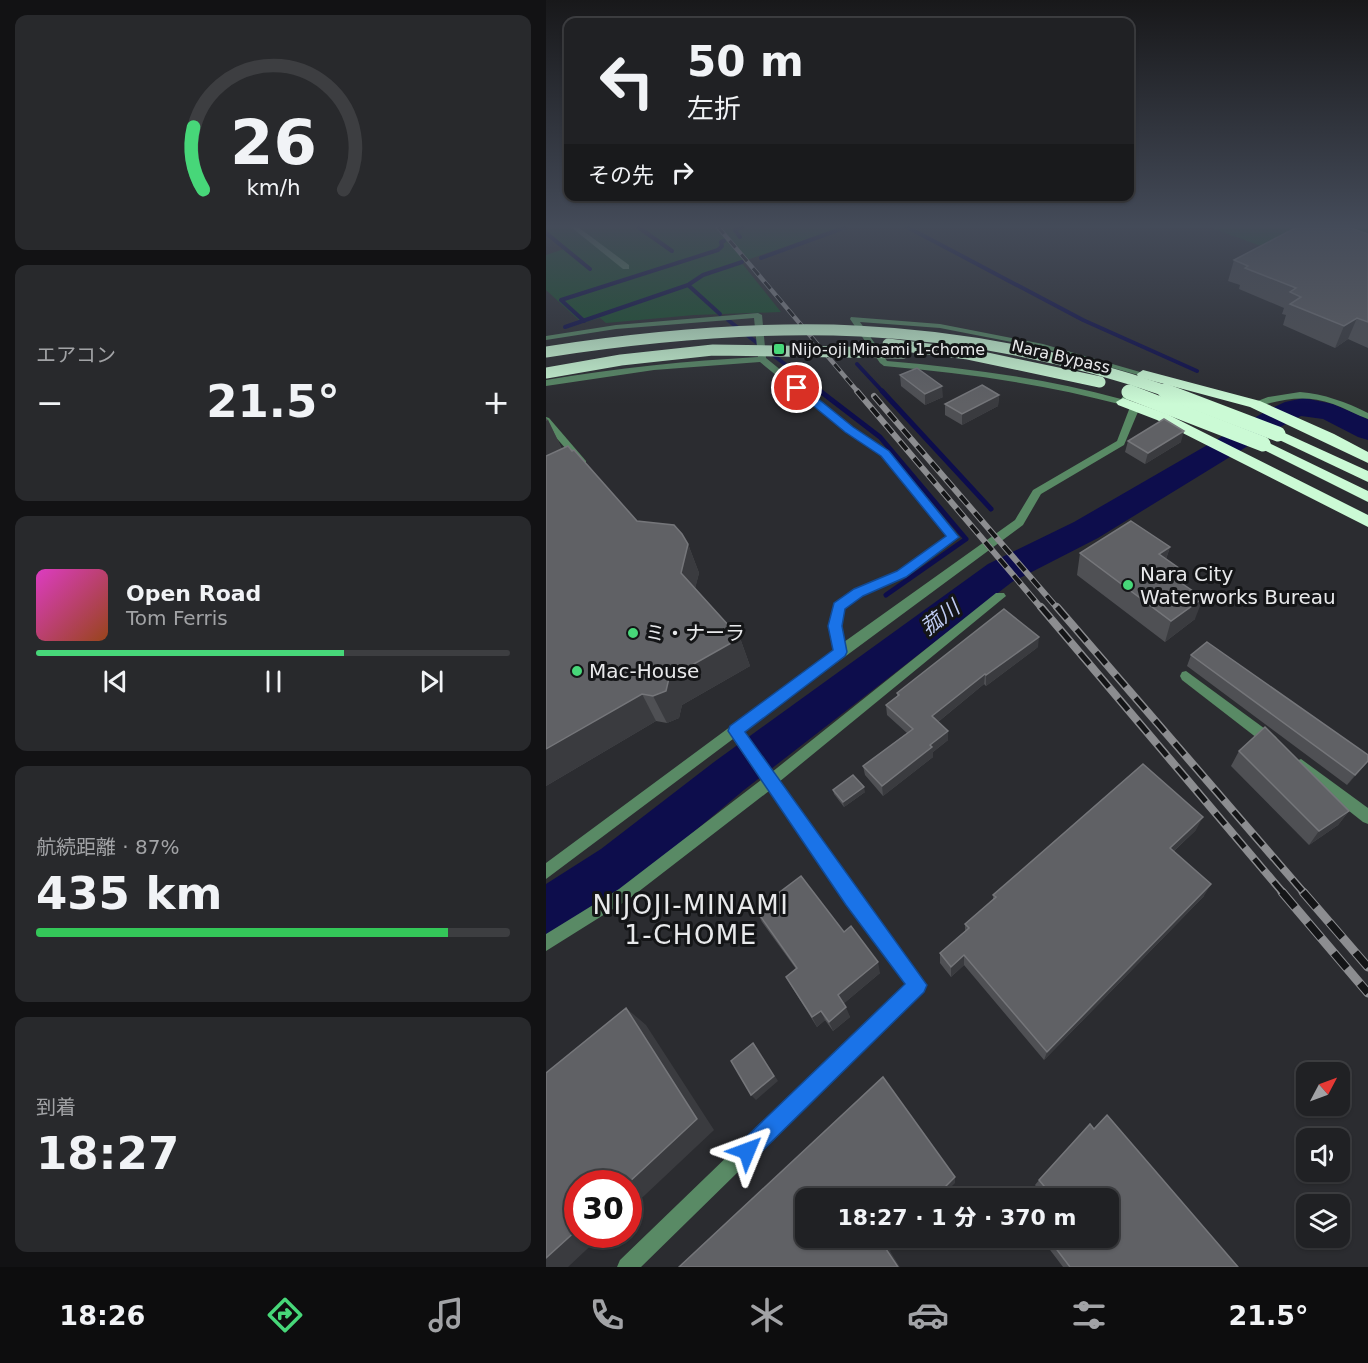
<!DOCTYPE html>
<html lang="ja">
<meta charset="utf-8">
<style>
:root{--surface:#202124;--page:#28292c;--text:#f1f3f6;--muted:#a2a3a6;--line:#3d3e41;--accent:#47d779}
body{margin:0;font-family:"DejaVu Sans","Noto Sans JP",sans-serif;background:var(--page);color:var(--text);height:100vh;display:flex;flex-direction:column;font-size:22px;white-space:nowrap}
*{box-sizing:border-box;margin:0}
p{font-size:20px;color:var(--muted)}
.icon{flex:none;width:33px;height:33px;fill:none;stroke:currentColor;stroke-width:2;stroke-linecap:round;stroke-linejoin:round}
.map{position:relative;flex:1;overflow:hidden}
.details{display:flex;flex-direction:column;gap:15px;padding:15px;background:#121214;width:546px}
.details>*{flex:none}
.guide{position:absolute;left:18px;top:18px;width:570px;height:183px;border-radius:12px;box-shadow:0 2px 4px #0004,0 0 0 2px var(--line);background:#202124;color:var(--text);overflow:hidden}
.needle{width:39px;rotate:49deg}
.buttons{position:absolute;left:750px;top:1062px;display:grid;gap:12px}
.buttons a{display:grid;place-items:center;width:54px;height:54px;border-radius:12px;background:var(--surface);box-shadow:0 2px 4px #0004,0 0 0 2px var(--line);font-size:30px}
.speed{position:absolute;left:18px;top:1170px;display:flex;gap:12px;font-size:30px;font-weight:700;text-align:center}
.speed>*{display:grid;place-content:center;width:78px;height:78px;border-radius:50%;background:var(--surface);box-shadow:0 2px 4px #0004,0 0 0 2px var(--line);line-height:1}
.speed .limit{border:9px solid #d22;background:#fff;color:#111}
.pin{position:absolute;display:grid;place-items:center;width:51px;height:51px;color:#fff;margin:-26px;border:3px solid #fff;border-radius:50%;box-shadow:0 2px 6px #0007}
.me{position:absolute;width:66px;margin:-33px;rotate:46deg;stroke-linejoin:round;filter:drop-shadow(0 0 4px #0008)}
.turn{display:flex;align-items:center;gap:21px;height:126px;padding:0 24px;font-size:27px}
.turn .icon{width:78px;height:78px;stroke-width:2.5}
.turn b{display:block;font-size:42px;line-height:51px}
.then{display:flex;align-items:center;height:57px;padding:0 24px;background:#0003;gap:12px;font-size:22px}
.big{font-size:45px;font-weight:800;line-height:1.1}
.details .tile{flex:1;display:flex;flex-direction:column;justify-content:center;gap:9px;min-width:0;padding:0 21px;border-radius:12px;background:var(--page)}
.details .dial{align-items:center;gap:0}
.dial svg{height:156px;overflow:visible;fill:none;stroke:var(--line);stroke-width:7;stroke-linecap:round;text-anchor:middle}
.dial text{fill:var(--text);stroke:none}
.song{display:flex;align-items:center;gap:18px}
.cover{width:72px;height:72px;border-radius:9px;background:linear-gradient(135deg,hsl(310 70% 55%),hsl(20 70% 35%))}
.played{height:6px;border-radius:3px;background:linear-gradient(90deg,var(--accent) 65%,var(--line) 65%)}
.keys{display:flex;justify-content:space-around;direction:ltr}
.heat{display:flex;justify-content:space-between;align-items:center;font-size:33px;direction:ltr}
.charge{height:9px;border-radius:4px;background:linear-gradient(90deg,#34c759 87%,var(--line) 0)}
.trip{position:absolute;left:249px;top:1188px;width:324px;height:60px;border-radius:12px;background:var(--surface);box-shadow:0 2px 4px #0004,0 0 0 2px var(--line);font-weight:800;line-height:60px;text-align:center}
.tabs{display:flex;height:96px;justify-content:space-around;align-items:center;background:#0d0d0e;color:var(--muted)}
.tabs .icon{width:42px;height:42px}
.tabs .current{color:var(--accent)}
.tabs b{font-size:27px;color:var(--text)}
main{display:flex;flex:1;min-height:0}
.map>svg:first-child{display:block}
.green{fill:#17512b}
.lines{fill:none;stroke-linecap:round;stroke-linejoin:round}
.stream-far1{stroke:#0d0d4c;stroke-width:4}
.stream{stroke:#0d0d4c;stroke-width:5}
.river{fill:#0d0d4c;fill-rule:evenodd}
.street{fill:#598a65;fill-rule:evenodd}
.highway{fill:#cbfad5;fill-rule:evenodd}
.rail-far3-casing{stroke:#8c8d90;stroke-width:4.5}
.rail-far2-casing{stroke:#8c8d90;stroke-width:6}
.rail-far1-casing{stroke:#8c8d90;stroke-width:8}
.rail-casing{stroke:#8c8d90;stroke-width:9}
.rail-far3{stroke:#141517;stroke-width:3;stroke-dasharray:9;stroke-linecap:butt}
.rail-far2{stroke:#141517;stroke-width:4;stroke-dasharray:11;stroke-linecap:butt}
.rail-far1{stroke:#141517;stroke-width:5;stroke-dasharray:15;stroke-linecap:butt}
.rail{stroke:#141517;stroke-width:7;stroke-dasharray:20;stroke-linecap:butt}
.highway-bridge-far1{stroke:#cbfad5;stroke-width:11}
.highway-bridge{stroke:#cbfad5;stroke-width:15}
.wall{fill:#4f5054}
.shaded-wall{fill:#3a3b3f}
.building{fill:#606165;stroke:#75767a;stroke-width:1.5}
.route{fill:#1a73e8;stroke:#114b97;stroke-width:1.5}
.poi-dot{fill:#47d779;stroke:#141517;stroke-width:2}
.labels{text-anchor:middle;stroke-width:6;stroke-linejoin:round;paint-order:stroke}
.far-poi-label{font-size:16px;fill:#e8e9eb;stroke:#141517;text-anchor:start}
.far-street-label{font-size:16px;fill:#e8e9eb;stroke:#141517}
.poi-label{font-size:20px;fill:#e8e9eb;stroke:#141517;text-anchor:start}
.water-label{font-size:21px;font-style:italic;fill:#bfcbf2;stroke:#141517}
.near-neighbourhood-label{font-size:26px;letter-spacing:1.5px;fill:#e8e9eb;stroke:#141517}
</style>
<main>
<section class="details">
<div class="tile dial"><svg viewBox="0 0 100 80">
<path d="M14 69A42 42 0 1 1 86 69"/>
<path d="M14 69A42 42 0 0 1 9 37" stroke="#47d779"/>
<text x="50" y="56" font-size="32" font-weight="700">26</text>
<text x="50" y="72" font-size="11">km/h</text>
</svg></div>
<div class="tile"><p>エアコン</p>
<div class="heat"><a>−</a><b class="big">21.5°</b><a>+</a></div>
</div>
<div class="tile">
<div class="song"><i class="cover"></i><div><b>Open Road</b><p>Tom Ferris</p></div></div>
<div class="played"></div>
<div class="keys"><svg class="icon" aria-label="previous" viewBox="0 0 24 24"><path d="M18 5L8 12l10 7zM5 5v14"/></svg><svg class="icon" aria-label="pause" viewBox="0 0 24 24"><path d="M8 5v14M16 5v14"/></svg><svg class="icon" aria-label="next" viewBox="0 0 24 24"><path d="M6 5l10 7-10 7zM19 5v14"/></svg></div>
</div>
<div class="tile"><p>航続距離 · 87%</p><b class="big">435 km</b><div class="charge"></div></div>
<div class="tile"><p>到着</p><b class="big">18:27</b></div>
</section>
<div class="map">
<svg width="822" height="1267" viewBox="0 0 822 1267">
<rect width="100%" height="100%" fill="#2b2c30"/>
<g class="green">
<path d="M0,227H297L195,262L235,312L148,315L60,323L54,318L36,323L0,290V255L21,248L0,230Z"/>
<path d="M663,227H822V285Z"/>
</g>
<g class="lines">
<g class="stream-far1">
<path d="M92,227L126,251"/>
<path d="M361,227L537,320L651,371"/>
<path d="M0,233L44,269"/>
<path d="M194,237L189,230L196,227"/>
<path d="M215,258L300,227"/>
<path d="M142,285L174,314"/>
<path d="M182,320L215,346"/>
<path d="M38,321L15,300L172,250L176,246L175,242L178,241"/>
<path d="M19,327L142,285L157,275L196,262"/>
<path d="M223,352L276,392"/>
<path d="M311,364L337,392"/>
</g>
<g class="stream">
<path d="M274,391L334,437L420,539L340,595"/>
<path d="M336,391L445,509"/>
</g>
<path class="river" d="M758,398L787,404L822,419V440L812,437L777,419L755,416L723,433L552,538L466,582L198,790L89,881L17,929L0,936V884L55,849L168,762L442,564L528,522L722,410L739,402Z"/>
<g class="street">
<path d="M25,227H32L83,265V269H77Z"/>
<path d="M212,313L216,315L220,358L306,428L342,452L412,537L359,577L317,596L298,608L295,626L298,642L469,520L487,490L571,441L584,407L589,404L594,407L578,445L495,494L477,525L197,732L226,772L450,593H458L460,596L233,782L312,894L377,979L379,985L377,991L95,1267H71L74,1260L360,984L302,904L223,791L83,899L0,951V934L73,889L215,780L187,739L0,879V863L288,650L283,626L289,603L309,590L351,571L401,536L336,456L300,432L214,362L108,370L0,386V380C70,368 141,361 212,357L208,318L70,329L0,340V336L70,325Z"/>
<path d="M305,317L394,324L497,344L601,374L580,404L577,405C498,384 419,373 338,366L334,363L304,319ZM314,322L394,328L496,348L592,375L575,399C498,378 420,368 341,361Z"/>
<path d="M754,392C778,394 800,402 822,413V419C810,415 799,408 787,404C759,394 737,399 709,407L704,404L722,397Z"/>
<path d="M0,417L3,418L40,461V465H34L0,426Z"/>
<path d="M640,671L730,737L732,741L730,745L725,747L720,745L636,680L634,676L636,672Z"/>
<path d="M755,759L822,808V824L817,822L750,769L748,765L750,761Z"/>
</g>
<g class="highway">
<path d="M597,370L714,401L788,434L822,452V463L704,407L592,377L591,374Z"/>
<path d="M577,398L621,414L822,515V527L611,420L572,405L570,402Z"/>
<path d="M732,430L822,471V482L727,437L725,434Z"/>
<path d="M717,440L822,491V502L712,447L710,444Z"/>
</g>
<defs>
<path id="rail-far3" d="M172,227L312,392"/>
<g id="rail-far2">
<path d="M311,391L496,609"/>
<path d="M328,396L512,609"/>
</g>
<g id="rail-far1">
<path d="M495,607L738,894"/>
<path d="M511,607L759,894"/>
</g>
<g id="rail">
<path d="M736,892L822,993"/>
<path d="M757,892L822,967"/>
</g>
</defs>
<use href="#rail-far3" class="rail-far3-casing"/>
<use href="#rail-far2" class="rail-far2-casing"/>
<use href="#rail-far1" class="rail-far1-casing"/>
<use href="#rail" class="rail-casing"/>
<use href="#rail-far3" class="rail-far3"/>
<use href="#rail-far2" class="rail-far2"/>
<use href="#rail-far1" class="rail-far1"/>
<use href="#rail" class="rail"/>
<g class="highway-bridge-far1">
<path d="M342,344L422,354L554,382"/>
<path d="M0,352C220,318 410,317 623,392"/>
<path d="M0,373L75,360L167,350L357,353"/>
</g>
<g class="highway-bridge">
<path d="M619,391L732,434"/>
<path d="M583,392L717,444"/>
</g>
</g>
<g class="wall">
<path d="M822,234V348L802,339L789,348L737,325L740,315L736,314L738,308L693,289L694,285L682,281L688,260Z"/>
<path d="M354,375L397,397L379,405L355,386Z"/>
<path d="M453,395L452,406L416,425L399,415V404Z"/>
<path d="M0,418L2,420L16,449L91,521L142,544L153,573L149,588L194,638L204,666L136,705L133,718L121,723L110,721L0,786Z"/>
<path d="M582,441L635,442L599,464L579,452Z"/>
<path d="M624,547L620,559L637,584L649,619L619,642L531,575L534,553Z"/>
<path d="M492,647L440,686L438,684L392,722L402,740L387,752V757L337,796L319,775L317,766L361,733L341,715L340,705L351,697V693Z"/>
<path d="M645,655L817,767L801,785L641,666Z"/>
<path d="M693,751L803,811L792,825L763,845L685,766Z"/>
<path d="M287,790L319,792L298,807L288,794Z"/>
<path d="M650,830L628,851L658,896L498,1060L418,965L405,977L394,963V953L419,931V924L447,900V895Z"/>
<path d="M210,910L298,932L334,973L297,1004L304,1017L287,1031L279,1020L271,1027L246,987L240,977L250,969L216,922Z"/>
<path d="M548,1129L692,1267H517L495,1238H562L493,1191L489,1185L493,1180Z"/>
</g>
<g class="shaded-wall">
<path d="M811,318L802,339L789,348L798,326Z"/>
<path d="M396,386L397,397L379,405V394Z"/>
<path d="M453,395L452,406L416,425V414Z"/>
<path d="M2,420L16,449L0,456V421Z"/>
<path d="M638,431L635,442L599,464L602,453Z"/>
<path d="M142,544L153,573L146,601L135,573Z"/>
<path d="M624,547L617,568L613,554Z"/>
<path d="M640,573L633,594L631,580Z"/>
<path d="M657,598L649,619L619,642L625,621Z"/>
<path d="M493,637L492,647L440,686V675Z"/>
<path d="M194,638L204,666L136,705L133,718L121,723L107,696L123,678Z"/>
<path d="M439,674L438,684L387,726L386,716Z"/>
<path d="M96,694L110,721L0,786V749Z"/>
<path d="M402,731V740L387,752V757L337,796L336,786L384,745Z"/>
<path d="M822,761L817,767L801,785L809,775Z"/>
<path d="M318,787L319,792L298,807L297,802Z"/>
<path d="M803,811L792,825L763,845L773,831Z"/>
<path d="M657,817L650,830L618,860L624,848Z"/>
<path d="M665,884L658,896L498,1060L501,1052Z"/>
<path d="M418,955V965L405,977V967Z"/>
<path d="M332,962L334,973L296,1005L292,995Z"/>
<path d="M300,1007L304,1017L287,1031L283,1022Z"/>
<path d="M80,1008L100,1025L168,1130L82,1211V1184H81Z"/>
<path d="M275,1011L279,1020L271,1027L266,1017Z"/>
<path d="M207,1043L212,1049L232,1081L210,1100L205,1095Z"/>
<path d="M409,1177V1183L394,1198H388Z"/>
<path d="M32,1229V1234H57L22,1267H0V1258Z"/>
<path d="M351,1238H357L344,1251L354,1267H352L340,1249Z"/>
</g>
<g class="building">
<path d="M751,227H802L822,234V322L811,318L798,326L744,304L755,297L744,292L750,288L699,268L702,266L688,260Z"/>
<path d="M371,368L396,386L379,394L354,375Z"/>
<path d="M436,385L453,395L416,414L399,404Z"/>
<path d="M618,419L638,431L602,453L582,441Z"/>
<path d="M22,446L26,451L28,450L91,521L128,525L136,534L142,544L135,573L194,638L123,678L120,691L107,696L96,694L0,749V456Z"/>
<path d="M585,521L624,547L613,554L640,573L631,580L657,598L625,621L534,553Z"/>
<path d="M458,609L493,637L440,675L439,674L386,716L402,731L384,745L386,747L336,786L317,766L367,729L340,705L353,695L351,693Z"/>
<path d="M661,642L822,755V761L809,775L645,655Z"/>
<path d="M719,727L803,811L773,831L693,751Z"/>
<path d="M597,764L657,817L624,848L665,884L501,1052L418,955L405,967L394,953L423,928L419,924L450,897L447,895Z"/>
<path d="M307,775L318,787L297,802L287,790Z"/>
<path d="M255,876L298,932L305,926L332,962L292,995L300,1007L283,1022L275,1011L266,1017L240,977L251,968L210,910Z"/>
<path d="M80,1008L151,1119L81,1184H32V1229L0,1258V1073Z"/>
<path d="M207,1043L228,1076L205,1095L185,1061Z"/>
<path d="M337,1077L409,1177L388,1198H260V1238H351L340,1249L352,1267H133Z"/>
<path d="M561,1115L692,1267H524L502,1238H562V1198H486L498,1186L493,1180L544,1124L548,1129Z"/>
</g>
<linearGradient id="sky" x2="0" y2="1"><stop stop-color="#18181a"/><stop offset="0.56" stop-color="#444b59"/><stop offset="1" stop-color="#444b59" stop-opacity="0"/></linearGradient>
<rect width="822" height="404" fill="url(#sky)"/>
<path class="route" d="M248,385H255L307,427L343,451L413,537L360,577L317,596L299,609L296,626L301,652L299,656L199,732L381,985L378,992L209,1158L201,1162L194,1158L191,1151L194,1143L359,984L300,905L182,731L184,726L287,650L282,626L288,603L308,589L351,571L400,536L335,456L299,432L248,390Z"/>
<g class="poi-dot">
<rect x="227" y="343" width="12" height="12" rx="3"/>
<circle cx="582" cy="585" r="6"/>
<circle cx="87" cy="633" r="6"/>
<circle cx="31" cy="671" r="6"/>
</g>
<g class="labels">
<g class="far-poi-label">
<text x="245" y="355">Nijo-oji Minami 1-chome</text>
</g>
<g class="far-street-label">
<text transform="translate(515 356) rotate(13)" y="6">Nara Bypass</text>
</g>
<g class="poi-label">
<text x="594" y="581">Nara City<tspan x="594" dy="23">Waterworks Bureau</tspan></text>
<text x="99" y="640">ミ・ナーラ</text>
<text x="43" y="678">Mac-House</text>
</g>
<g class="water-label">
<text transform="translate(394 618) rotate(-37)" y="7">菰川</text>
</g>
<g class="near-neighbourhood-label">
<text x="145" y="914">NIJOJI-MINAMI<tspan x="145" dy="30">1-CHOME</tspan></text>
</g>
</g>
</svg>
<div class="buttons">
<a><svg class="needle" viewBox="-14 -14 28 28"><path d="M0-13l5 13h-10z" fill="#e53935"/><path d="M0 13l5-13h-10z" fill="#a2a3a6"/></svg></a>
<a><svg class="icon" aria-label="sound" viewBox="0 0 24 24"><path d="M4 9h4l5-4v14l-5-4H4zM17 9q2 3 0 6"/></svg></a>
<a><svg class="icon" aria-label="layers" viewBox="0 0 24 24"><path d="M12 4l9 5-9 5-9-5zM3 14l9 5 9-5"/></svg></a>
</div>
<div class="speed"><div class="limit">30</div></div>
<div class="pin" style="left:251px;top:388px;background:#d93025"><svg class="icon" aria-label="arrive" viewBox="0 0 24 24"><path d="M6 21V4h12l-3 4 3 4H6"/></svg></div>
<svg class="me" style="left:201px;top:1151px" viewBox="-20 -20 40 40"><path d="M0-17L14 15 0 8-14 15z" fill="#1a73e8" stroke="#fff" stroke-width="4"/></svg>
<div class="trip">18:27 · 1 分 · 370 m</div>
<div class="guide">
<div class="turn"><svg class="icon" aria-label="left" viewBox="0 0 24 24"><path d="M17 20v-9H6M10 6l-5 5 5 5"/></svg><div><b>50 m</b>左折</div></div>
<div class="then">その先<svg class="icon" aria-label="right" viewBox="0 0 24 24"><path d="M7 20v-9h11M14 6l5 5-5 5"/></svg></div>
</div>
</div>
</main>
<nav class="tabs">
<b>18:26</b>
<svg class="icon current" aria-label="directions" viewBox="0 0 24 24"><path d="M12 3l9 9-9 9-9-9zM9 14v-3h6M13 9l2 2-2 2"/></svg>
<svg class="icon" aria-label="music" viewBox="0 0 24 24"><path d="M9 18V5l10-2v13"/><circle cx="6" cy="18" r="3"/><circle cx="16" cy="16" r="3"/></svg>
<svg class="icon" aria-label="phone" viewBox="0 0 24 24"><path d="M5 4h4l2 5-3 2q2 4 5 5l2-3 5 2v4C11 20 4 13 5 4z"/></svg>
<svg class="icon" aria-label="climate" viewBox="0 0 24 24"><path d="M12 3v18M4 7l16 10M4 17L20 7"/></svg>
<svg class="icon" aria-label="car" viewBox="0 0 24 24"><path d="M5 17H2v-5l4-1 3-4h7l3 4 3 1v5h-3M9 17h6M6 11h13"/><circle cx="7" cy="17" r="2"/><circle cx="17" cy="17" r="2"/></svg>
<svg class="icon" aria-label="filters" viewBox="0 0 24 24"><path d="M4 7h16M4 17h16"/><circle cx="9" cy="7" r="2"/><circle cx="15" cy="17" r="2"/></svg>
<b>21.5°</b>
</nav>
